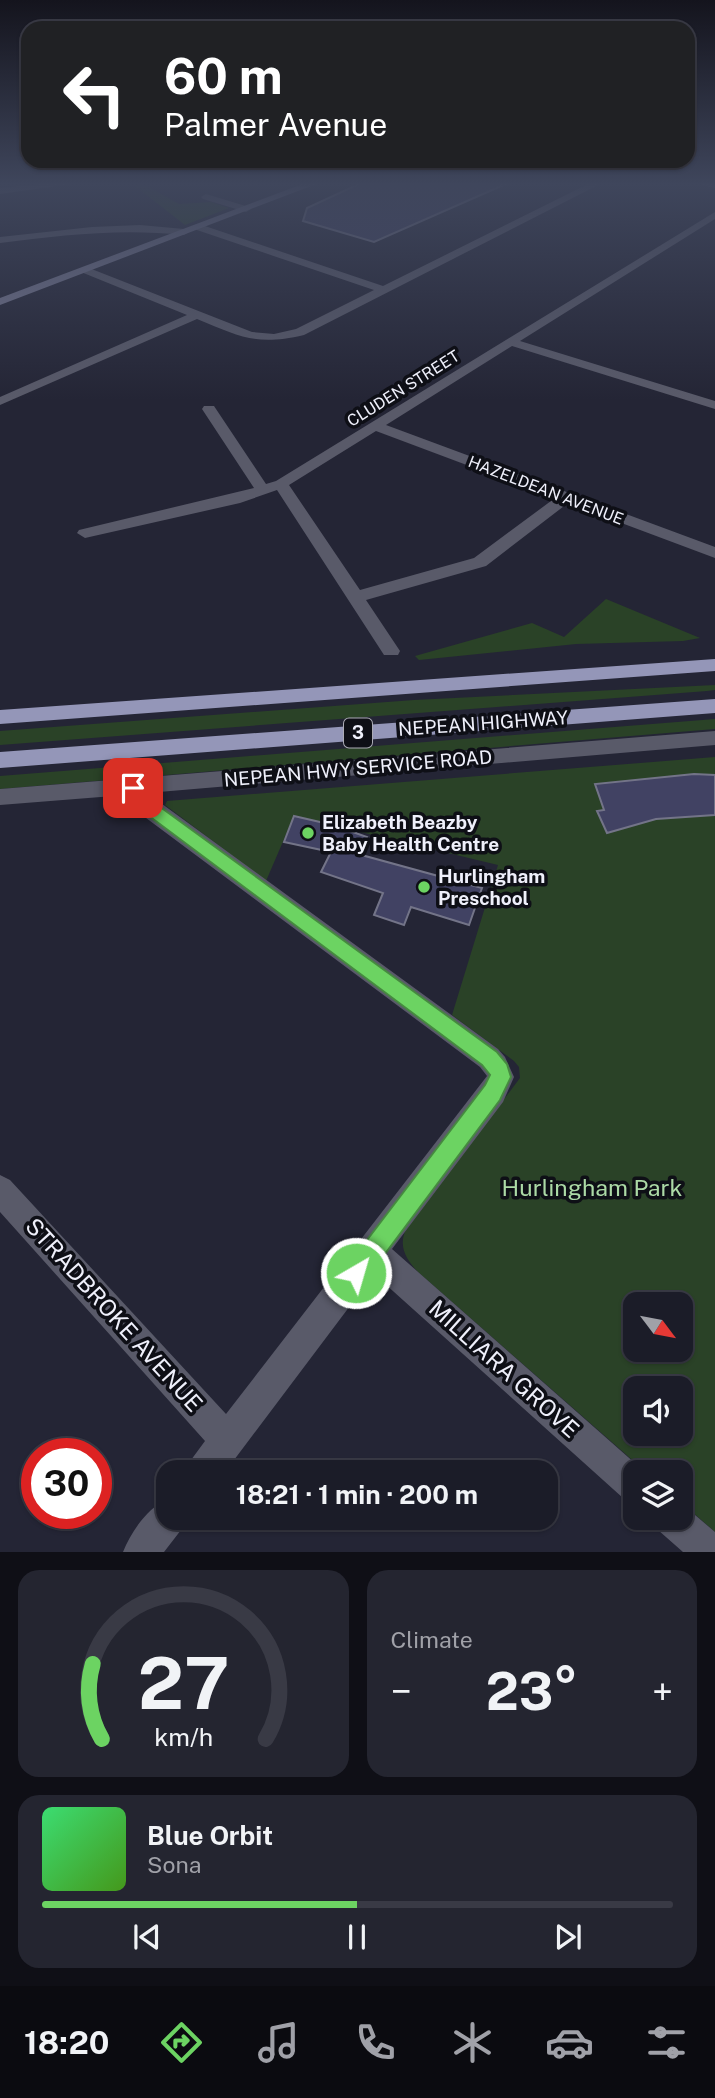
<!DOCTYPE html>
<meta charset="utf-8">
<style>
:root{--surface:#1b1c28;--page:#242530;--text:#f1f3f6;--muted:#a0a1a8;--line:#393a45;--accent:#6cd362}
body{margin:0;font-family:"Public Sans",sans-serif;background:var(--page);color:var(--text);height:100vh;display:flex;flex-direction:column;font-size:26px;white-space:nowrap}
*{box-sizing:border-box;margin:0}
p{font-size:23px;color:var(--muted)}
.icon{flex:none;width:38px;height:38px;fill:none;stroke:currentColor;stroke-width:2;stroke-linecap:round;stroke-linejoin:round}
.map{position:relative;height:1552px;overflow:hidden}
.drawer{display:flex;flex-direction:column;gap:18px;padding:18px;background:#0f0f16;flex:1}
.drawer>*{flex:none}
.guide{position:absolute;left:21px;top:21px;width:674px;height:147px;border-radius:21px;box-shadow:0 2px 5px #0004,0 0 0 2px var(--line);background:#202124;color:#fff;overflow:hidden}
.needle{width:46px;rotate:122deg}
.fabs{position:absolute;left:623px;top:1292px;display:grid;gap:14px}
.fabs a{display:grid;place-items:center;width:70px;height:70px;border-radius:14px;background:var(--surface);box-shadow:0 2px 5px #0004,0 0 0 2px var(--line);font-size:35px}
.speed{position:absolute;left:21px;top:1438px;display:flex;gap:14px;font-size:35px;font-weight:700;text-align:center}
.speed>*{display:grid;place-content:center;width:91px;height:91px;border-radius:50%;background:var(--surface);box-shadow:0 2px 5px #0004,0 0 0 2px var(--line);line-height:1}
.speed .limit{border:10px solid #d22;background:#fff;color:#111}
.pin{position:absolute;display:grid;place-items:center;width:60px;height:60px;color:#fff;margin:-30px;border-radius:14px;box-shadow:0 4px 10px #0006}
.me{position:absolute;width:77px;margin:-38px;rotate:38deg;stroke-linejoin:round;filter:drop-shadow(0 0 5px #0008)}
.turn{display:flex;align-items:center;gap:24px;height:147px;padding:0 28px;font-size:32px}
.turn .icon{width:91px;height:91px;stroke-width:2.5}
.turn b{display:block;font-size:49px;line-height:60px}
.big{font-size:52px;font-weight:700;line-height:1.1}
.drawer .tile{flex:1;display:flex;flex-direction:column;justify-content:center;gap:10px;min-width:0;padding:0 24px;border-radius:21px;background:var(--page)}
.drawer .dial{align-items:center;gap:0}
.dial svg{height:182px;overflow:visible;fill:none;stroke:var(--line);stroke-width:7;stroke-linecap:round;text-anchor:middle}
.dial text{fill:var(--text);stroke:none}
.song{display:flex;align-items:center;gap:21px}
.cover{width:84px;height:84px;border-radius:10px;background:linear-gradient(135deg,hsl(140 70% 55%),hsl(100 70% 35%))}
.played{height:7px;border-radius:4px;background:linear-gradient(90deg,var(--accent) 50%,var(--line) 50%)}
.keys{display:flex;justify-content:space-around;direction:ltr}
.heat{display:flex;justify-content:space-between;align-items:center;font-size:38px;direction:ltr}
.drawer .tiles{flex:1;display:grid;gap:18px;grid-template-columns:1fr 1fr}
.tile:last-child{grid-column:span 2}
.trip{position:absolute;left:156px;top:1460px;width:402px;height:70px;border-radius:21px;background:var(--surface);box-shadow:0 2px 5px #0004,0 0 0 2px var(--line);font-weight:700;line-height:70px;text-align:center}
.menu{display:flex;height:112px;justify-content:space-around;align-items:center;background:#0b0b10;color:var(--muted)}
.menu .icon{width:49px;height:49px}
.menu .on{color:var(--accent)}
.menu b{font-size:32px;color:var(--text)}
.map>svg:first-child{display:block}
.green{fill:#2a4227;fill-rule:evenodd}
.building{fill:#414263;stroke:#737488;stroke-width:2}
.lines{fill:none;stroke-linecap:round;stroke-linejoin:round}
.minor{fill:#595a69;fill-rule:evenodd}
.secondary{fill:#75768e;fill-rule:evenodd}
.trunk{fill:#9496b8;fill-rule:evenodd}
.route{fill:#6cd362;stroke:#468940;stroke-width:2}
.poi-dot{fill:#6cd362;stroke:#0e0f16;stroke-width:2.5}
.labels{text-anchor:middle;stroke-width:7;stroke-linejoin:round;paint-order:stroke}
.far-street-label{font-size:16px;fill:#eff0fb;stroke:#0e0f16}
.shield{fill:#0e0f16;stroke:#acacb6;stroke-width:2}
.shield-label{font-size:18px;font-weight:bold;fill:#eff0fb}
.street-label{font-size:19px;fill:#eff0fb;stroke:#0e0f16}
.poi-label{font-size:19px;font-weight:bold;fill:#eff0fb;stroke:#0e0f16;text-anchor:start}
.near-park-label{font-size:23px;fill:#acdaa6;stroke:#0e0f16}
.near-street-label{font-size:23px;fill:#eff0fb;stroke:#0e0f16}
</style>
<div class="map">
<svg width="715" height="1552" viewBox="0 0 715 1552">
<rect width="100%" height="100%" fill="#242535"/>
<g class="green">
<path d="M142,183L179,204L211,202L229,208L185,225L135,186Z"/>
<path d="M606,599L700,638L683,641L576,644L419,660L415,656L532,623L564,637Z"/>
<path d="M715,685V690L707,691L0,745V731L414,700Z"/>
<path d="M715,719V729L0,789V776Z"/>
<path d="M715,757V1532L681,1502V1472H646L418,1272C406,1259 398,1247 406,1229L520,1078L519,1067L514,1061L452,1015L498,865L294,816L266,881L165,805L167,801ZM635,1304H681V1349H635ZM635,1388H681V1433H635Z"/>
</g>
<g class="building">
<path d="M361,183H508L374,242L303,221L307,208Z"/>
<path d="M694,774L715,775V815L656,819L607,833L597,811L604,810L595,784Z"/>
<path d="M294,816L333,825L367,837L358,854L482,888L469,925L411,907L404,925L374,915L383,893L321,872L331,852L284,842Z"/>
</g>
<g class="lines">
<g class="minor">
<path d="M47,183H79L0,194V188Z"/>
<path d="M590,183H602L304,335C256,346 241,337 197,319L0,405V397L187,315L81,272V268H89L252,332L274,334L296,329L374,290L194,229V225H202L383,286Z"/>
<path d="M206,194L249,207L251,209L246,212L203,199L201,197Z"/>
<path d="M715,212V219L520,341L715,401V409L512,346L386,425L715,547V558L568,503L486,566L366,600L400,651L398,655H384L277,490L240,503L85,538L77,533L79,530L254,488L202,409L204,406H214L266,484L276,481ZM376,431L555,498L474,558L360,590L289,485Z"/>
<path d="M140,225L184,229L189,232L184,235C122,228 61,235 0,243V237L92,227Z"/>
<path d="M715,731V745L147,793L498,1049L505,1057L514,1077L503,1102L392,1249L645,1472H635V1503L623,1498L374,1274L225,1472H186L191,1460L205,1441L0,1212V1175L10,1180L226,1414L487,1076L480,1067L134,809L126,795L0,805V789Z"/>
<path d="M168,1499V1517H186L181,1530L164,1552H123C131,1532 147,1508 168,1499Z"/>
<path d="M681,1503L715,1532V1552H683L658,1530L653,1517H681Z"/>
</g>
<g class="secondary">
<path d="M305,183H319L0,305V298Z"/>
<path d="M701,183H715V188L703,185Z"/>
</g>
<g class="trunk">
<path d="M715,659V671L0,724V710Z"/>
<path d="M715,699V713L0,768V752Z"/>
</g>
</g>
<linearGradient id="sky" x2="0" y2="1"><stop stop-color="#14141d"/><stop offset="0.46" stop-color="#3f465c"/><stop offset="1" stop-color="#3f465c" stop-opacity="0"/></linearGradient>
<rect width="715" height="400" fill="url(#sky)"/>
<path class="route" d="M133,782L138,783L148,798L497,1052L507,1064L511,1077L500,1100L364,1282L356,1285L348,1282L344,1273L348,1265L485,1085L490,1075L482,1065L137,807L125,788Z"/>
<g class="poi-dot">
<circle cx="308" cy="833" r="7"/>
<circle cx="424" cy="887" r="7"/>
</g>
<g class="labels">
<g class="far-street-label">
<text transform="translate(403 388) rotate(-32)" y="6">CLUDEN STREET</text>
<text transform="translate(546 490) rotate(21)" y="6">HAZELDEAN AVENUE</text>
</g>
<rect class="shield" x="344" y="718.5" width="28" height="29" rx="5"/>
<g class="shield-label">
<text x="358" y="739">3</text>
</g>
<g class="street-label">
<text transform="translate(483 723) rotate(-4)" y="7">NEPEAN HIGHWAY</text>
<text transform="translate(358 768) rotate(-5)" y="7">NEPEAN HWY SERVICE ROAD</text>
</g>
<g class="poi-label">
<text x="322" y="829">Elizabeth Beazby<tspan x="322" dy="22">Baby Health Centre</tspan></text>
<text x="438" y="883">Hurlingham<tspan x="438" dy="22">Preschool</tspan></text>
</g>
<g class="near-park-label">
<text x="592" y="1196">Hurlingham Park</text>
</g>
<g class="near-street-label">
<text transform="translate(114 1315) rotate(48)" y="8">STRADBROKE AVENUE</text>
<text transform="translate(504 1369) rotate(42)" y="8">MILLIARA GROVE</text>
</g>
</g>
</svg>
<div class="fabs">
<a><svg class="needle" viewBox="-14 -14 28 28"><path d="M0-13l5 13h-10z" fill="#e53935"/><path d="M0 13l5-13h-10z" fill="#a0a1a8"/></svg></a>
<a><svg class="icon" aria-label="sound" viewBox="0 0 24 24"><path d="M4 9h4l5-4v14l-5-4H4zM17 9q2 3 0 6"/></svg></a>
<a><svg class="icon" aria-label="layers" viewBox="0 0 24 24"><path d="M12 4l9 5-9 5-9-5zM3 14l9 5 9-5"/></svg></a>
</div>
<div class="speed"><div class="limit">30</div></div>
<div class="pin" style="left:133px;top:788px;background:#d93025"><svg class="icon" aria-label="arrive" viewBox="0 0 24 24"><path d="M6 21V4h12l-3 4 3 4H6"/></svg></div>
<svg class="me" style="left:356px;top:1273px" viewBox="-20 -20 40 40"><circle r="17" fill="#6cd362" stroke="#fff" stroke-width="3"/><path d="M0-11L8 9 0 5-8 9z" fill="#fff"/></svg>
<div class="trip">18:21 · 1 min · 200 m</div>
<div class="guide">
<div class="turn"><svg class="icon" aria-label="left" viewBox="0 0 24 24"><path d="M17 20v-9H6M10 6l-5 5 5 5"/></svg><div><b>60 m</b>Palmer Avenue</div></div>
</div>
</div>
<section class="drawer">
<div class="tiles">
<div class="tile dial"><svg viewBox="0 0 100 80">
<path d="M14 69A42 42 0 1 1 86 69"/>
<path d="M14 69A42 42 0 0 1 10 36" stroke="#6cd362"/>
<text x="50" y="56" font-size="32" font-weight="700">27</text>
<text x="50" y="72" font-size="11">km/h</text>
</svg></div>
<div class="tile"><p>Climate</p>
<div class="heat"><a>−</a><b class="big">23°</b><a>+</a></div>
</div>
<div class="tile">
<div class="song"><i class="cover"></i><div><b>Blue Orbit</b><p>Sona</p></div></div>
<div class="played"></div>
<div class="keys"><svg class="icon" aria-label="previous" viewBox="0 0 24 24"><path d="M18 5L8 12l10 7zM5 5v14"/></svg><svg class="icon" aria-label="pause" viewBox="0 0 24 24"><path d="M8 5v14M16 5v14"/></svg><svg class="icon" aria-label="next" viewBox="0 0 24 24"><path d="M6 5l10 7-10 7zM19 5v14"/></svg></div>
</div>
</div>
</section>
<nav class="menu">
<b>18:20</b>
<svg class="icon on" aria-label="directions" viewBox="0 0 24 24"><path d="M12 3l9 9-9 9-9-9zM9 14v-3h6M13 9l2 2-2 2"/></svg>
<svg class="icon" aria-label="music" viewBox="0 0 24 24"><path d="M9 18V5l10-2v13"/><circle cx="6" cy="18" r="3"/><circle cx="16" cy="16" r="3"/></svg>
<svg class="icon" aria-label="phone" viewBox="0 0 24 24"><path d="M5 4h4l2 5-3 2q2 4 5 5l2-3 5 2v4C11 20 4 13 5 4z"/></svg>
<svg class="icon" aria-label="climate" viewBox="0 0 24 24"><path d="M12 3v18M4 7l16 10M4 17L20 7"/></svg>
<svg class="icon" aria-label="car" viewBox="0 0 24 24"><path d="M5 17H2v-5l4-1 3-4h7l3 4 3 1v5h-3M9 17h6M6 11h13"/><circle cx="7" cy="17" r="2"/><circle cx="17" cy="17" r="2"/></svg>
<svg class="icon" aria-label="filters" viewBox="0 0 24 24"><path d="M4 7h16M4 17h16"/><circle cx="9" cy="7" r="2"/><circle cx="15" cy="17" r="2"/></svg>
</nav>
